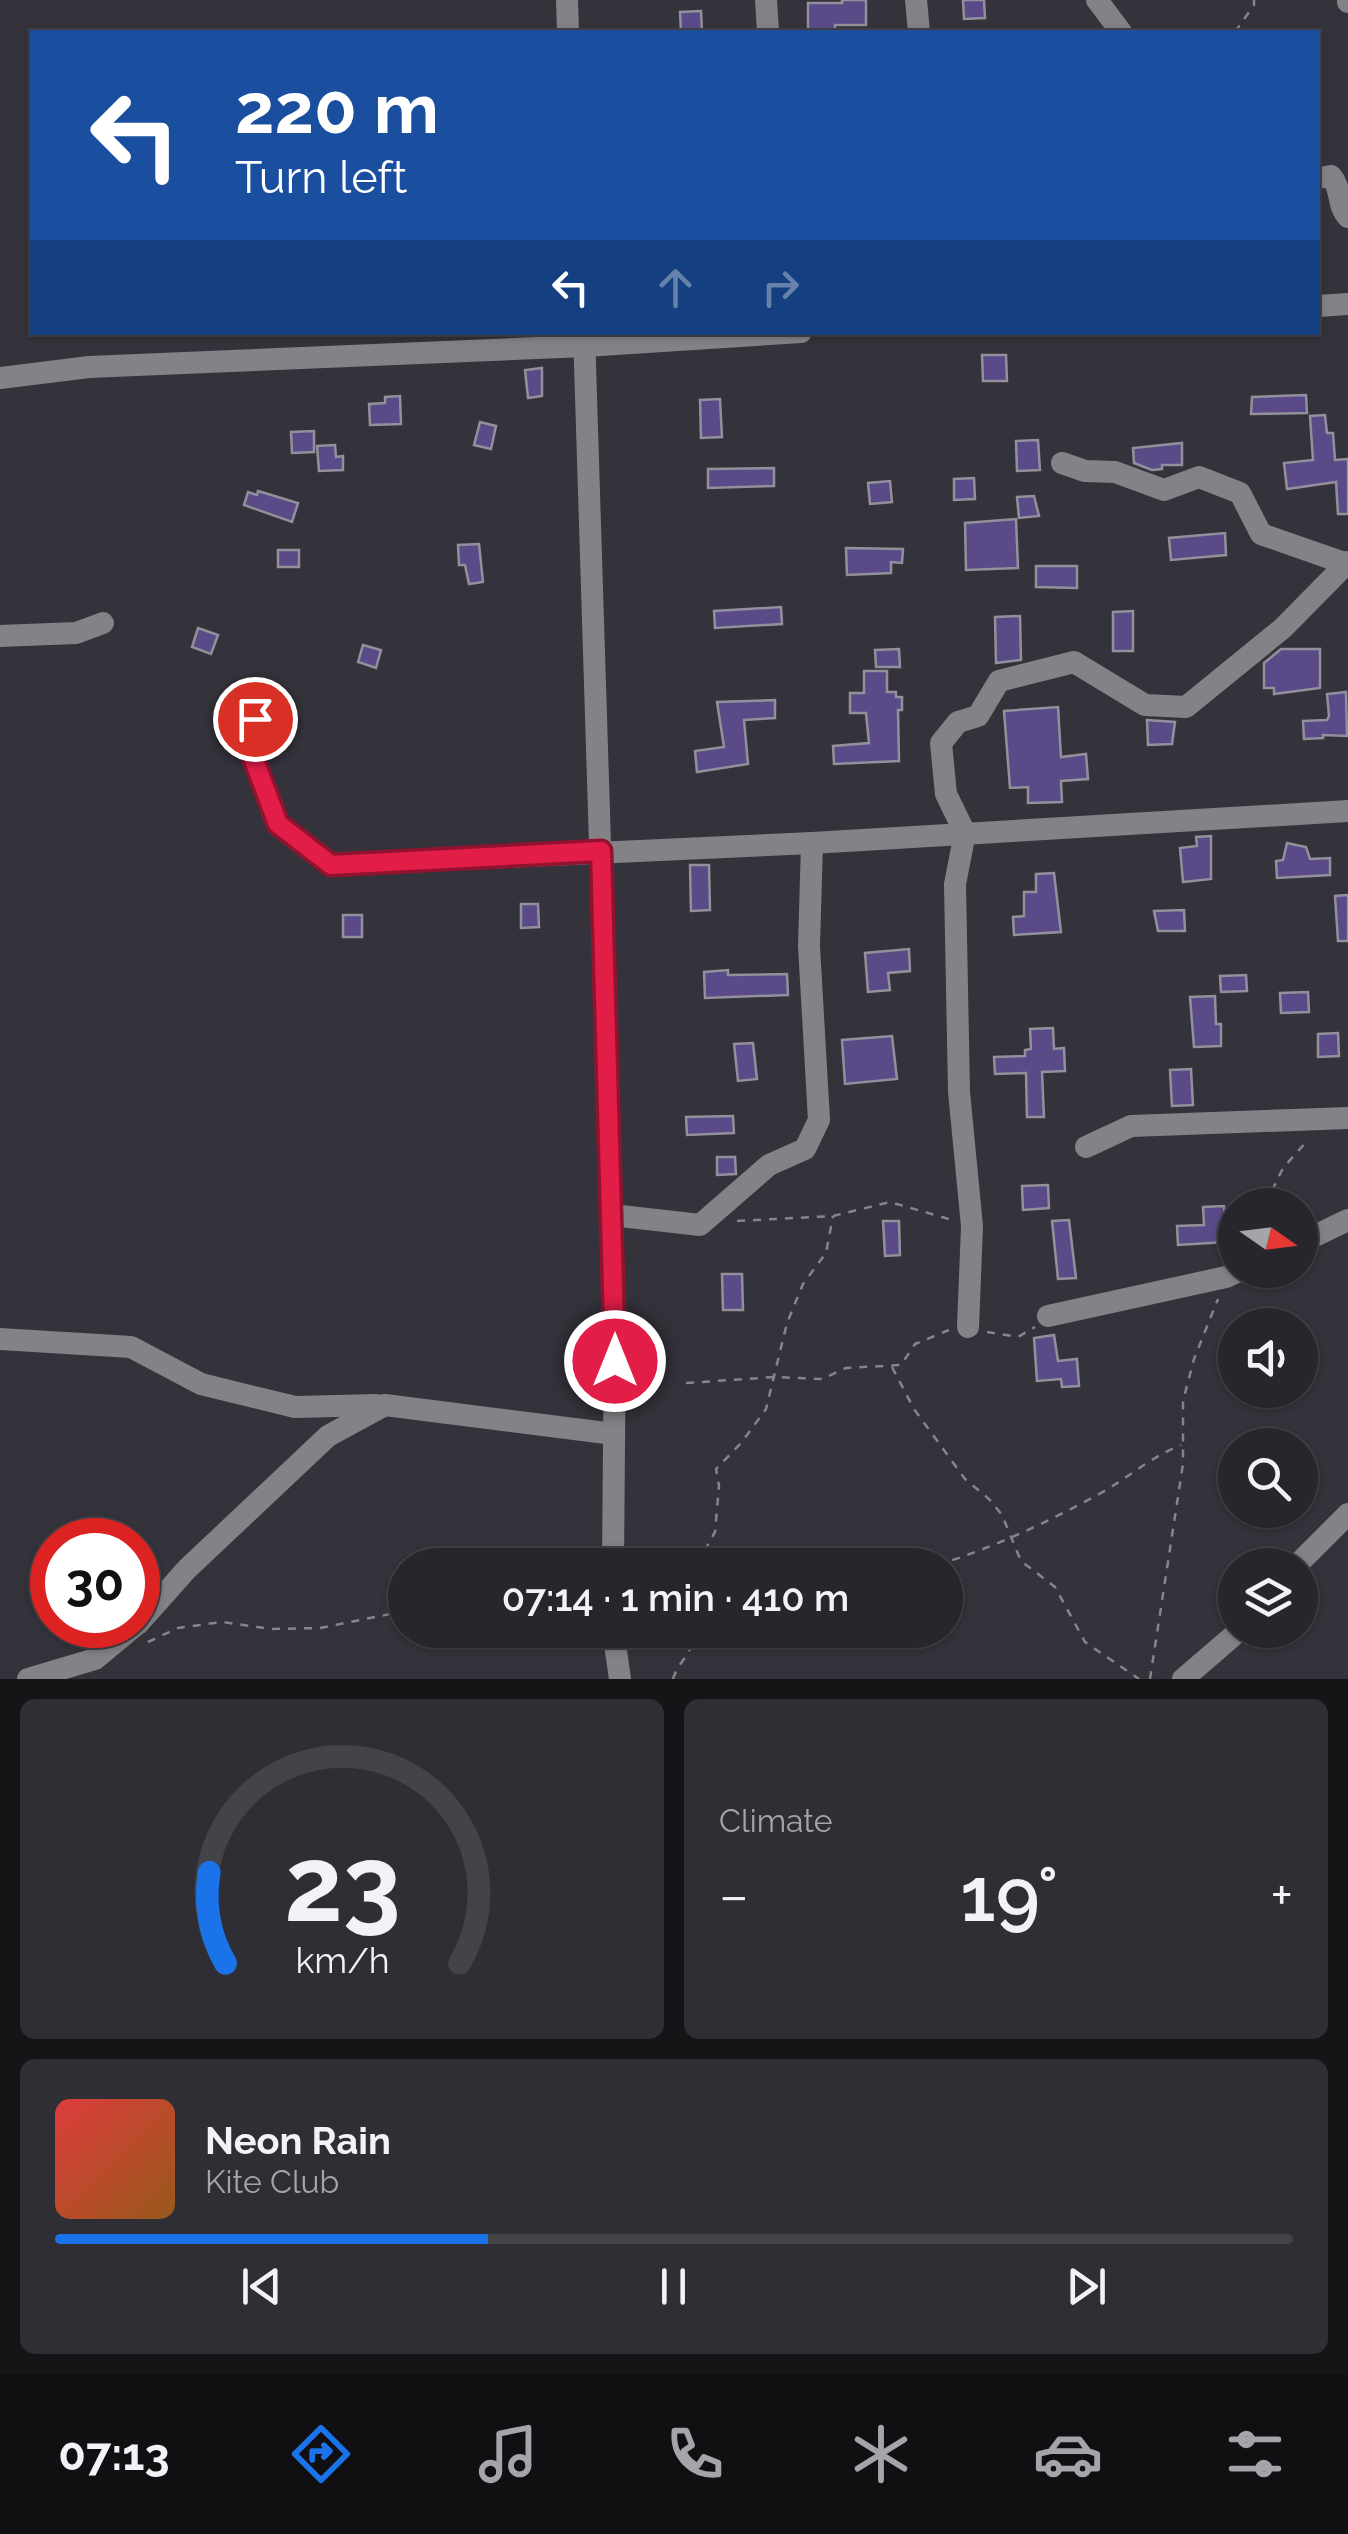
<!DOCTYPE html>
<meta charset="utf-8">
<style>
:root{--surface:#27262c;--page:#2f2e34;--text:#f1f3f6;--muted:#a4a5a9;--line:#434348;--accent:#1a73e8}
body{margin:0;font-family:Raleway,sans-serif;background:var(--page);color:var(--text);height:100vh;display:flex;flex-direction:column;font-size:38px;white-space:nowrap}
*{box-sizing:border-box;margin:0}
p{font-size:32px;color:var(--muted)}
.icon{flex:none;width:55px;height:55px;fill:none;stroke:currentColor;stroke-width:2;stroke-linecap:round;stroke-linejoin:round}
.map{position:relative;height:1679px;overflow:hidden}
.side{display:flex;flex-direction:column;gap:20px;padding:20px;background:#151518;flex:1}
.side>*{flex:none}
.hud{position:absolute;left:30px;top:30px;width:1290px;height:305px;border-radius:0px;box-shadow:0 2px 8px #0004,0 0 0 2px var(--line);background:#1a4fa0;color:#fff;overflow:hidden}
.needle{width:65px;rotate:104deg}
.fabs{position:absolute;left:1218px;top:1188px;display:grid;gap:20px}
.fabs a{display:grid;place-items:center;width:100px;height:100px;border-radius:50%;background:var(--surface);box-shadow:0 2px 8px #0004,0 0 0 2px var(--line);font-size:50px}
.speed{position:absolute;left:30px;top:1518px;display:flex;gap:20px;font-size:50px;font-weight:700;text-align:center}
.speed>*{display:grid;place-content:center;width:130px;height:130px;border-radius:50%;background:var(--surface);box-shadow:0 2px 8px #0004,0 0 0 2px var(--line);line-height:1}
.speed .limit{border:15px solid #d22;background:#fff;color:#111}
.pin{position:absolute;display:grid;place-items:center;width:85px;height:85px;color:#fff;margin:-42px;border:5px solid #fff;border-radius:50%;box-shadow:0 2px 10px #0007}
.me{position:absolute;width:110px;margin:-55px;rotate:0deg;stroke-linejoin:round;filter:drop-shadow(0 0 8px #0008)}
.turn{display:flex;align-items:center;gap:35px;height:210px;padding:0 40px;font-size:45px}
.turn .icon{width:130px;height:130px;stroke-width:2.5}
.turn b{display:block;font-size:70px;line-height:85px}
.lanes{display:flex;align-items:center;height:95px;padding:0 40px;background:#0003;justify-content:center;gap:50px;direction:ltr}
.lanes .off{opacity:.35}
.big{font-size:75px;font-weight:600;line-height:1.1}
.side .card{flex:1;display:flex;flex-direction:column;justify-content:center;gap:15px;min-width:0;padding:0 35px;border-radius:15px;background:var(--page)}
.side .dial{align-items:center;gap:0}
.dial svg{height:260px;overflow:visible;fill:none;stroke:var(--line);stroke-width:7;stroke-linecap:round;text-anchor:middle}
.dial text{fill:var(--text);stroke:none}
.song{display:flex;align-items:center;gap:30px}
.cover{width:120px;height:120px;border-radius:15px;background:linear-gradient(135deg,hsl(0 70% 55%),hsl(30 70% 35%))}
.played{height:10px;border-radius:5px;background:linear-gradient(90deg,var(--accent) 35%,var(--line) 35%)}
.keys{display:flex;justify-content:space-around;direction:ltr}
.heat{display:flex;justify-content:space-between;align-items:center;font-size:55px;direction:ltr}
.side .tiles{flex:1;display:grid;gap:20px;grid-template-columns:1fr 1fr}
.card:last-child{grid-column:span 2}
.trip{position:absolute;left:388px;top:1548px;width:575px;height:100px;border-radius:50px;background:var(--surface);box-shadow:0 2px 8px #0004,0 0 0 2px var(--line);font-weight:600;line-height:100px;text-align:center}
.tabs{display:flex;height:160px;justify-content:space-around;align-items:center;background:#100f12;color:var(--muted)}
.tabs .icon{width:70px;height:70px}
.tabs .selected{color:var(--accent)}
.tabs b{font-size:45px;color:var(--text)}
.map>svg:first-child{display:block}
.building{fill:#5a4a87;stroke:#92909a;stroke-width:2.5}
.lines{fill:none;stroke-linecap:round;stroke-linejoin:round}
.path{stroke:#86858b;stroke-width:2.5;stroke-dasharray:8 8;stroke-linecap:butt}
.minor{stroke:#838286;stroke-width:22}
.route-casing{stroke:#92132f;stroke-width:25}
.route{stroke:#e11d48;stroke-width:18}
</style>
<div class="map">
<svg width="1348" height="1679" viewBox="0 0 1348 1679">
<rect width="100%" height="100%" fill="#34323a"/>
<g class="building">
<path d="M842,0H866V25H835V31L808,30V3H842Z"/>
<path d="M963,0H984L985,18L964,19Z"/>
<path d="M701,11L702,32H681L680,12Z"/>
<path d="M982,355H1006L1007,381H983Z"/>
<path d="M542,368V396L528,398L525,370Z"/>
<path d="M1306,395L1307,413L1251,414L1252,397Z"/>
<path d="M400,396L401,424L370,425L369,404L385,403V397Z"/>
<path d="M720,399L722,437L701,438L700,400Z"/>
<path d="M1325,415L1327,433H1333L1335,460L1348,459V514H1338L1336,482L1287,489L1284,463L1313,460L1310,416Z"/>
<path d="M480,422L496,426L491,449L474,445Z"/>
<path d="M314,431V452L292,453L291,432Z"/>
<path d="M1038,440L1040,470L1017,471L1016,441Z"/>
<path d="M1182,443V465H1162V469L1152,470L1134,463L1133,448Z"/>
<path d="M335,445L336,457L343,456V470L319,471L317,446Z"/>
<path d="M774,468V486L708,488V469Z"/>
<path d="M974,478L975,499L954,500V479Z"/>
<path d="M890,481L892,502L870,504L868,483Z"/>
<path d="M258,491L298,503L292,522L244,505L248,492L257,495Z"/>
<path d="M1034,496L1039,516L1019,518L1017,497Z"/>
<path d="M1016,519L1018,568L966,570L965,523Z"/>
<path d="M1225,533L1226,555L1171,560L1169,538Z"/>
<path d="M479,544L483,582L469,584L465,565H459L458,545Z"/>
<path d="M846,548L903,549L902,563L891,562V573L847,575Z"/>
<rect x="278" y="550" width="21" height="17"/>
<path d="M1036,566H1077V588L1036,587Z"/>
<path d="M781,607L782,624L715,628L714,611Z"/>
<path d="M1133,611V651H1113V612Z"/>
<path d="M1020,616L1021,660L996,663L995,617Z"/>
<path d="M198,628L218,635L211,654L192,647Z"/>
<path d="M363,645L381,650L376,668L358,662Z"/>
<path d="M899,649L900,667H876L875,650Z"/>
<path d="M1281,649H1320V688L1274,694V688H1264V663Z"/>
<path d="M864,671H887V692H896V697H902V710H898L899,761L834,764L833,746L869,743L866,713H850V693H864Z"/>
<path d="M1346,692L1347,736L1323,735V738L1304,739L1303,721L1327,720L1329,716L1327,694Z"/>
<path d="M775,700V718L744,720L748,764L697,772L695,751L724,747L717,702Z"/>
<path d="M1058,707L1061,757L1086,754L1088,779L1061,781L1062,802L1028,803V787L1010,788L1004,711Z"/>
<path d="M1147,720L1175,722L1172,744L1148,745Z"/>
<path d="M1211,836V879L1183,882L1180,848L1197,846L1196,837Z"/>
<path d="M1287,843L1306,847L1310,859L1330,858V875L1277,878L1276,861L1283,860Z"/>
<path d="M690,865H709L710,910L691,911Z"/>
<path d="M1054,873L1061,932L1014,935L1013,917L1024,916V892H1036V874Z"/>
<path d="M1348,895V941H1338L1335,896Z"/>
<path d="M521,904H538L539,927L521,928Z"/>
<path d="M1184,910L1185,931H1158L1154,911Z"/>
<rect x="343" y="915" width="19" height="22"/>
<path d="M909,949L910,971L888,973L890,990L868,992L865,953Z"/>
<path d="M728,970V975L787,974L788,995L705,998L704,972Z"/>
<path d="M1246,975L1247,991L1221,992L1220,976Z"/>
<path d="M1308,992L1309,1012L1281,1013L1280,993Z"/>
<path d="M1215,996L1216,1024H1221V1046L1194,1047L1190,997Z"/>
<path d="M1053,1028L1054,1049L1064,1048L1065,1071L1042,1072L1044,1117H1027L1026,1073L995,1074L994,1057L1025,1056V1050L1031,1049L1030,1029Z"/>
<path d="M1338,1033L1339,1056L1318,1057V1034Z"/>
<path d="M892,1036L897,1079L845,1084L842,1040Z"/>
<path d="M753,1043L757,1079L738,1081L734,1044Z"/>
<path d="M1191,1069L1193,1105L1172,1106L1170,1070Z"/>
<path d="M733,1116L734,1133L687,1135L686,1117Z"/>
<path d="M717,1157H735L736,1174L717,1175Z"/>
<path d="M1048,1185L1049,1208L1023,1210L1022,1186Z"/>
<path d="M1224,1206L1226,1242L1178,1245L1177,1226L1204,1225L1203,1207Z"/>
<path d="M1069,1220L1076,1278L1058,1279L1052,1221Z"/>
<path d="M883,1221H899L900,1255L885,1256Z"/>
<path d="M722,1274H742L743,1310H723Z"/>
<path d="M1054,1335L1058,1361L1077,1359L1079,1386L1062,1387L1061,1379L1037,1381L1034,1338Z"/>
</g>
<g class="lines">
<g class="path">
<path d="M1235,32L1254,5V0"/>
<path d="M1265,1205L1283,1168L1308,1140"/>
<path d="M737,1221L833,1216L890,1202L949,1219"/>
<path d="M987,1332L1018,1337L1035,1327"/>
<path d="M892,1367L914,1409L965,1479L989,1499L1002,1515L1021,1561L1055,1587L1085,1642L1139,1679"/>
<path d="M686,1383L775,1377L822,1379L846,1368L901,1365L915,1344L949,1330"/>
<path d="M697,1565L715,1532L719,1486L716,1469L742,1442L766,1409L787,1323L803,1284L826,1253L833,1216"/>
<path d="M937,1565C993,1548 1050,1521 1101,1493C1129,1477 1151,1457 1181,1445"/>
<path d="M148,1642L178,1628L222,1622L272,1629L320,1628L405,1611"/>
<path d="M673,1679C678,1661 697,1650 694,1630"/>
<path d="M1150,1679L1183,1464V1401L1194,1359L1218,1299"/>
</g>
<g class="minor">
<path d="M567,0L568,32"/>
<path d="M766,0L768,32"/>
<path d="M916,0L919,32"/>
<path d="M1097,0L1121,32"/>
<path d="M1348,0V2"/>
<path d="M1318,178L1331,176C1342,188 1337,206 1348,217"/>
<path d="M1318,306L1348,304"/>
<path d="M584,332L615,1325L613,1565"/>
<path d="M0,378L89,367L585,346L801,332"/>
<path d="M1062,463L1085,471L1115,472L1164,490L1199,477L1240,493L1261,534L1344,563"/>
<path d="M0,636L76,633L103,623"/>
<path d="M255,719L254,760L278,824L331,865L812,843L1348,811"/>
<path d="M1086,1147L1131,1126L1348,1118"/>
<path d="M612,1215L700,1225L769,1165L805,1149L819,1120L809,946L812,843"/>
<path d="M1300,1243L1348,1220"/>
<path d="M1048,1316L1226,1277L1241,1270"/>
<path d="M968,1327L972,1226L959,1092L955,884L965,833L946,794L941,743L958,722L978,716L999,681L1074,662L1145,705L1186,707L1283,628L1348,562"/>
<path d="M0,1339L131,1347L201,1384L295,1407L377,1405"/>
<path d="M1297,1565L1348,1514"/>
<path d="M138,1624L187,1569L328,1436L385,1405L614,1434"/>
<path d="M613,1630L620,1679"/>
<path d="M28,1679L95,1659L136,1625"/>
<path d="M1183,1679L1240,1630"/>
</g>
</g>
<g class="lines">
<defs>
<path id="route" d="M255,719L254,760L278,824L331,865L601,851L615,1361"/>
</defs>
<use href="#route" class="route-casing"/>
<use href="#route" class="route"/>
</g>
</svg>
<div class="fabs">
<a><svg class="needle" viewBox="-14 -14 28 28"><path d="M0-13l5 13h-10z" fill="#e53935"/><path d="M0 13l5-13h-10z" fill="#a4a5a9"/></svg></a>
<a><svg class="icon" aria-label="sound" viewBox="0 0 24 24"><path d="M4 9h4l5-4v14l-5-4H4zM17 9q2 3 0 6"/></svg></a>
<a><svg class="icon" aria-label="search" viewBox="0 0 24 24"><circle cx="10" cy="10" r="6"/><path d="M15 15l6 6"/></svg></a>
<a><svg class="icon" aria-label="layers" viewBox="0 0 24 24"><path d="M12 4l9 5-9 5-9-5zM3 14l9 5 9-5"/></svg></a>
</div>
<div class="speed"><div class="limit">30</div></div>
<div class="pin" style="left:255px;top:719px;background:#d93025"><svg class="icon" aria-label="arrive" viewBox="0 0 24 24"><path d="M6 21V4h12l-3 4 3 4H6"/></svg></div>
<svg class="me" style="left:615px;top:1361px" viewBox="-20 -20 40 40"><circle r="17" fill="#e11d48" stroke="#fff" stroke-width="3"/><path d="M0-11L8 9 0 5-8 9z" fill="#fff"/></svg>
<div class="trip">07:14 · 1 min · 410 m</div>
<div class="hud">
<div class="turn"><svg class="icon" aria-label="left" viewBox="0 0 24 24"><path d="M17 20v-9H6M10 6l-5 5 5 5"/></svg><div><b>220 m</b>Turn left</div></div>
<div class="lanes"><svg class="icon" aria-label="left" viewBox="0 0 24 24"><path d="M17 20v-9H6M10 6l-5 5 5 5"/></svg><svg class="icon off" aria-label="ahead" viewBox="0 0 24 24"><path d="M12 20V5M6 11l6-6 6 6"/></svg><svg class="icon off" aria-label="right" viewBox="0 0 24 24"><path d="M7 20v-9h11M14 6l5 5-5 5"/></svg></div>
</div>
</div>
<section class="side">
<div class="tiles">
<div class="card dial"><svg viewBox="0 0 100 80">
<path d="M14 69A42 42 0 1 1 86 69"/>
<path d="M14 69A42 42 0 0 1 9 41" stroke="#1a73e8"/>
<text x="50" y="56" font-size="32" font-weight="700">23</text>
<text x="50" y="72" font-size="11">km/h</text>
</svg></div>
<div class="card"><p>Climate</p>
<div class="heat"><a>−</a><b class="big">19°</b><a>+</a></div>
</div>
<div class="card">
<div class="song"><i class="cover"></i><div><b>Neon Rain</b><p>Kite Club</p></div></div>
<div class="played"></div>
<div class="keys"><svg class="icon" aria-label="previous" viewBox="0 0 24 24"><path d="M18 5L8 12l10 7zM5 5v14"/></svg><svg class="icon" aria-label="pause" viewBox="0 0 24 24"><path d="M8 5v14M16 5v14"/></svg><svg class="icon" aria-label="next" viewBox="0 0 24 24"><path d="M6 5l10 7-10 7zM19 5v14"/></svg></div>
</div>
</div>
</section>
<nav class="tabs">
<b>07:13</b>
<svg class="icon selected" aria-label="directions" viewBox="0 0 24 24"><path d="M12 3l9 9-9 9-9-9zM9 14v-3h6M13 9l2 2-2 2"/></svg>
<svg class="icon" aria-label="music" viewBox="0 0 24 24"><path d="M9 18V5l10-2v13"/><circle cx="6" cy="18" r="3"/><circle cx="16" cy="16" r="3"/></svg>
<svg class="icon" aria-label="phone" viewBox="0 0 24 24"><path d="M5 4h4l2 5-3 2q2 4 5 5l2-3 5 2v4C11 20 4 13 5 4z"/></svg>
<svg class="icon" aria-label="climate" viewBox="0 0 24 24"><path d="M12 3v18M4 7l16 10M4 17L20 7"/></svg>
<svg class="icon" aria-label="car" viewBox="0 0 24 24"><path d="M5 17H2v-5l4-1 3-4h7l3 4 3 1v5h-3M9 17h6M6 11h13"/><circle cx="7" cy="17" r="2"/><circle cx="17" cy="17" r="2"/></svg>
<svg class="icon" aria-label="filters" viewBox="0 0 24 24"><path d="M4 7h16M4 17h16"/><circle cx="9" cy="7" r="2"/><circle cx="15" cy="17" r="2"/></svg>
</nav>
